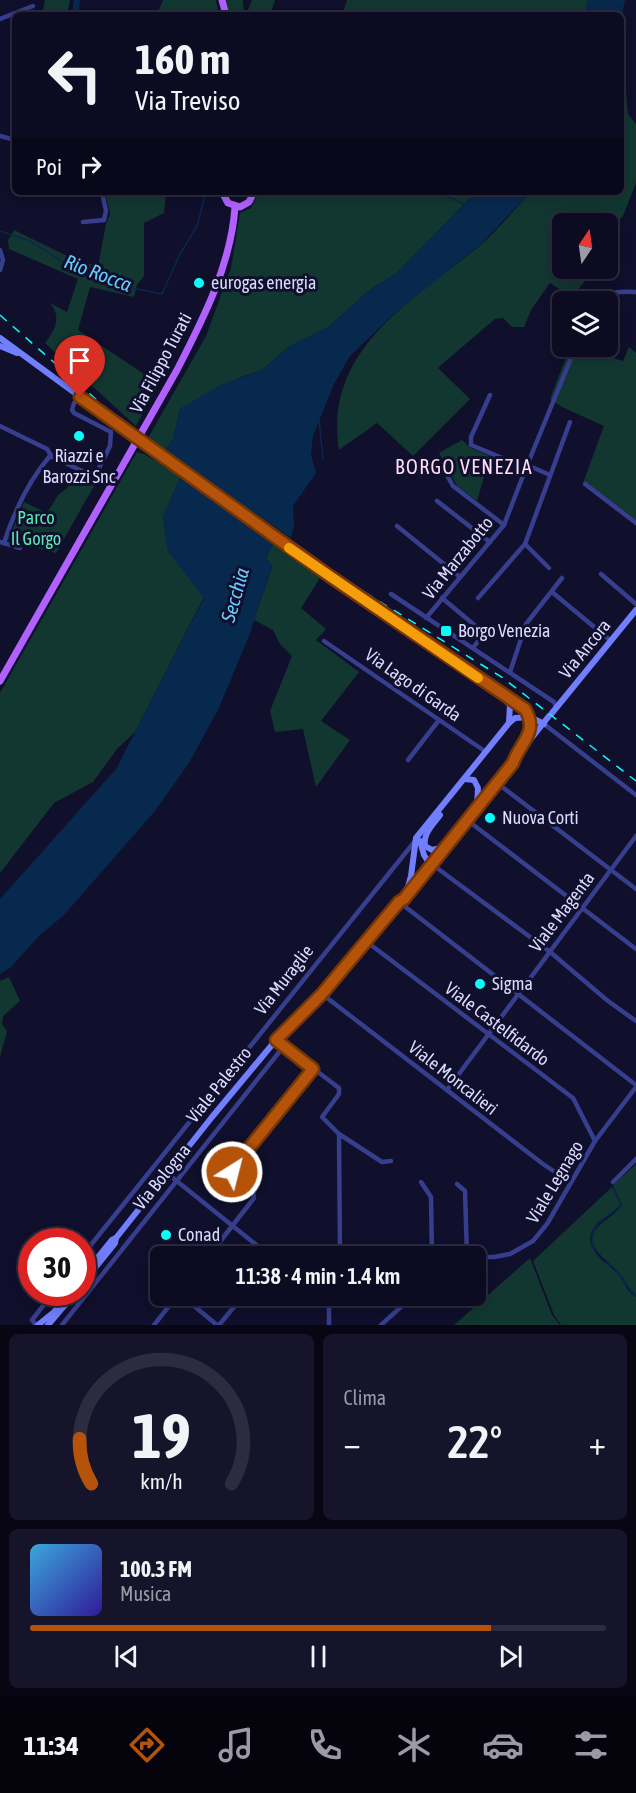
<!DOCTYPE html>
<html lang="it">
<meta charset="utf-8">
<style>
:root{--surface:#0c0b21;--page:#15142a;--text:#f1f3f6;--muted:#9a9ba5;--line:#2c2b3f;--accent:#b45309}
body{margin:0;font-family:"Asap Condensed",sans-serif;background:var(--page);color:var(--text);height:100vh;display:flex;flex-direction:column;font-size:22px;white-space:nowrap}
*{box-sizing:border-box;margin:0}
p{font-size:20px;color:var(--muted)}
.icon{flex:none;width:33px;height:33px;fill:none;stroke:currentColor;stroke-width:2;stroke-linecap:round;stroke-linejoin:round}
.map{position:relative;height:1325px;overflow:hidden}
.panel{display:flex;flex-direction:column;gap:9px;padding:9px;background:#070612;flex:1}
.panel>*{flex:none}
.top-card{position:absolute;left:12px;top:12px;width:612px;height:183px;border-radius:9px;box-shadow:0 3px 15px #0003,0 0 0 2px var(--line);background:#0c0b21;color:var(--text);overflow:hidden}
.needle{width:39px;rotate:13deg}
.fabs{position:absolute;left:552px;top:213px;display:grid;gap:12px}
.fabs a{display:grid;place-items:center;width:66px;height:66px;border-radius:9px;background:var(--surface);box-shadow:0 3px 15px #0003,0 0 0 2px var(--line);font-size:30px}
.speed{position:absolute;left:18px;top:1228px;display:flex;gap:12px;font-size:30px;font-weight:700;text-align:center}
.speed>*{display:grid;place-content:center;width:78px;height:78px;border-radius:50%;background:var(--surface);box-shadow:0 3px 15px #0003,0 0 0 2px var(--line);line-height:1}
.speed .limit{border:9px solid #d22;background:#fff;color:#111}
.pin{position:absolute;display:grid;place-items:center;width:51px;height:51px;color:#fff;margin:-62px -26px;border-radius:50% 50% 50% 0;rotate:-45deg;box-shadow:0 0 6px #0007}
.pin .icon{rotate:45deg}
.me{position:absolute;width:66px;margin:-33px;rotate:36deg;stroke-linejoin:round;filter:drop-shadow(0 0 4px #0008)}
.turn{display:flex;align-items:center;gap:21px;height:126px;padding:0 24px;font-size:27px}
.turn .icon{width:78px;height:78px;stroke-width:2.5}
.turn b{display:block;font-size:42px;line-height:51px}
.then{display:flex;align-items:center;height:57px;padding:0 24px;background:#0003;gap:12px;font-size:22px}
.big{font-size:45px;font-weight:600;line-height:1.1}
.panel .widget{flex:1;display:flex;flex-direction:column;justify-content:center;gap:9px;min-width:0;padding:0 21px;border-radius:9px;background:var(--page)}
.panel .dial{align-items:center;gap:0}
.dial svg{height:156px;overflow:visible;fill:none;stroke:var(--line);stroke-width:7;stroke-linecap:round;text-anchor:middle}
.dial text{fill:var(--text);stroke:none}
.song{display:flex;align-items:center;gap:18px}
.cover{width:72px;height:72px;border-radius:9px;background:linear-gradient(135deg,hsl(200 70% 55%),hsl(250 70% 35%))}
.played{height:6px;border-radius:3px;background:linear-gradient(90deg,var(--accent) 80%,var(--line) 80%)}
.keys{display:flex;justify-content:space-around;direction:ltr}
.heat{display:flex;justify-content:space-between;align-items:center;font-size:33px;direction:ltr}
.panel .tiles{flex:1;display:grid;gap:9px;grid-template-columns:1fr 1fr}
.widget:last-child{grid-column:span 2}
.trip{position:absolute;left:150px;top:1246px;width:336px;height:60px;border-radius:9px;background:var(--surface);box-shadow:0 3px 15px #0003,0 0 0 2px var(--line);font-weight:600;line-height:60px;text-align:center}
.tab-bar{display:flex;height:96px;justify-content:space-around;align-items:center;background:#05040d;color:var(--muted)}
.tab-bar .icon{width:42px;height:42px}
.tab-bar .selected{color:var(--accent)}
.tab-bar b{font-size:27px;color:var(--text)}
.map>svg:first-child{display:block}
.green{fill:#123731}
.water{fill:#07294d}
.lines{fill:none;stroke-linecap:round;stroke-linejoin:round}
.stream{stroke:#07294d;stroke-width:1.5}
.canal{stroke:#07294d;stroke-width:6}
.river{stroke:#07294d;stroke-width:9}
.street{stroke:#373e8e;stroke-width:4.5}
.secondary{stroke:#717fff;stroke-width:6}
.primary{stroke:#b061ff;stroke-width:7}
.rail{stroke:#06fff9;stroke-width:1.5;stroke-dasharray:9 8;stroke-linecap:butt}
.secondary-bridge{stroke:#717fff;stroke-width:6}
.route-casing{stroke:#753606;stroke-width:15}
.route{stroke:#b45309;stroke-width:10}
.slow{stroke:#f59e0b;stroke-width:10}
.poi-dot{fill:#06fff9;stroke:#100f2c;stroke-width:2}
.labels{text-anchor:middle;stroke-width:6;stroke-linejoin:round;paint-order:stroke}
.poi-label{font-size:18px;fill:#dadbff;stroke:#100f2c;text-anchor:start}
.street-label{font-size:18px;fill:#dadbff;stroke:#100f2c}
.park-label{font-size:18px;fill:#5ce9b4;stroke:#100f2c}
.water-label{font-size:20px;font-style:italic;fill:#68ccff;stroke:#100f2c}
.neighbourhood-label{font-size:20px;letter-spacing:1.5px;fill:#ffdcf7;stroke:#100f2c}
</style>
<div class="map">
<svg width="636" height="1325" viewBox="0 0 636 1325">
<rect width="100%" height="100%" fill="#100f2c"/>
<g class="green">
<path d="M45,0H70L67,15H42Z"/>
<path d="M163,0H216L219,15H157Z"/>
<path d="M226,0H243L244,15H229Z"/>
<path d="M252,0H275L270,15H246Z"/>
<path d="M347,0H588L585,15H342Z"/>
<path d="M621,89L626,93L628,114L636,124V183L623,216L613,227L608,249V224H562V268L595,269L572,297L550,283L531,310L524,327H512L503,318L495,319L441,365L438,368L470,399L413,456L377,423L339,450C323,350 412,301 477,248C497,231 514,210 531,192H621Z"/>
<path d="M105,192H166L164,213L144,223V276L137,285L134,297L90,287L78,330L159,384L136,426L45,343C55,330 62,317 50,303L67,312L78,279L9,249L8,240L14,230L63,254L98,267L106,224L110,214Z"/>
<path d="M259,192H476L397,273L370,290L328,327L290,346L262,370L241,377L180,409L173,439L165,450L148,438L206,336L231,268L240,213L251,208Z"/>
<path d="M570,347H576L623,361L629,347L636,353V524L583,483L604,426L562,407L550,399Z"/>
<path d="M462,440L471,448L490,456L477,501L457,486L439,453Z"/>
<path d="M137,452L144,454L181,476L163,517L168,551L204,597L135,732L117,749L93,782L54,803L0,873V693Z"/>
<path d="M75,476L94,486L56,553L8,540L24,502L47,513L58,495L67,488Z"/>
<path d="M274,542L320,578L301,608L326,629L316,640L359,672L321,721L350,740L316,787L303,729L275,732L270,711L292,656L280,644L273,630L254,620L272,567L266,558Z"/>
<path d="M9,977L20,1001L3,1016L2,1024L7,1031L0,1057V981Z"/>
<path d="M636,1164V1295C628,1288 626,1280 619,1273C609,1260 581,1247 598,1227C605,1219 616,1214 622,1205L613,1185Z"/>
<path d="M612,1187L620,1204C614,1213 602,1217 595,1226C579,1250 608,1262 619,1275C627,1285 624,1289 636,1297V1325H561L554,1315L533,1261Z"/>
<path d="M530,1258L552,1315L560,1325H454Z"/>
</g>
<g class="water">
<path d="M588,0H625L621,21V15H585Z"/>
<path d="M476,192H531L480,245L394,314L350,356L334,384L313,436L311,455L316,473L293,506L294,527L291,538L165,450L173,439L180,409L218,386L262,370L290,346L328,327L370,290L397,273Z"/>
<path d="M181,476L274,542L266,558L272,566L249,636L218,710L189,763L155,811L64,915L39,936L10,968L0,974V899L116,769L204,598L168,551L163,517Z"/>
</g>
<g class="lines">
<g class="stream">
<path d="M437,192L464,204"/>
<path d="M0,231L30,241L73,268L117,285L162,294L180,254L197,226L206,192"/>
<path d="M319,419L323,460"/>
<path d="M613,1187L621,1205C614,1213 602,1218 596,1227C588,1239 593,1254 604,1262C606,1264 610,1264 612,1266C623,1275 625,1287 636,1296"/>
</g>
<path class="canal" d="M75,15L77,0"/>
<path class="river" d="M241,529L239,522L247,494"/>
<g class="street">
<path d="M0,19L33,6"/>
<path d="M0,136L15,140"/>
<path d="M83,222L104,220L106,211L102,192"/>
<path d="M0,250L3,260L0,270"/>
<path d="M597,302C609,291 621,291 636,292"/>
<path d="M490,395L471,437V445L526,468"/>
<path d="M0,426L47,449L52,457"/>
<path d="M438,459L453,486L504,525"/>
<path d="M527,465L550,475"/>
<path d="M585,484L636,523"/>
<path d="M437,501L490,542"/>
<path d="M397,526L460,577"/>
<path d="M0,542L20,548"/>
<path d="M4,543C14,512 28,482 49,457H53L88,474L94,473L98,470L110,446L111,432L74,413L72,410L74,403L80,397"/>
<path d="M525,544L549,568"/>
<path d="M601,574L636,604"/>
<path d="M552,592L611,641"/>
<path d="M391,594L554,702L556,707"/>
<path d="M442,598L484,633L473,648"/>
<path d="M478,598L525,544L570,422"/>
<path d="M426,618L504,525L526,468L576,346"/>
<path d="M324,641L486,752"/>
<path d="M510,672L526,624L562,578"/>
<path d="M544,724L636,795"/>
<path d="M408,760L439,720"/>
<path d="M497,783L636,889"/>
<path d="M467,820L636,949"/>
<path d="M431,866L437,868L549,951L608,1001L636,1021"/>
<path d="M399,902L636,1085"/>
<path d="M367,942L573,1098L595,1141"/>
<path d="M322,994L543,1164L570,1182"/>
<path d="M276,1040L339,1088V1094L322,1117L339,1134L382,1162L391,1161"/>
<path d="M447,1090L636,836"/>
<path d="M339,1134L340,1257"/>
<path d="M168,1174L264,1251"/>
<path d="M421,1182L431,1197L432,1257"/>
<path d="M613,1182L636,1159"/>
<path d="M457,1184L465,1191L467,1257"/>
<path d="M82,1256L415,841"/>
<path d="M208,1257L254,1198L253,1191L232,1175L233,1168L313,1069"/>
<path d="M261,1257L264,1251L270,1248L279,1250L282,1257"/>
<path d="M436,1257H470"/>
<path d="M476,1257H494L510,1254L533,1241L547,1224L595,1141L636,1087"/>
<path d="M182,1296L217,1325"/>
<path d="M329,1296V1325"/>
<path d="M36,1325L32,1320L53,1293"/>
<path d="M62,1325L284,1046"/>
<path d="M154,1325L177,1296"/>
<path d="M219,1325L243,1296"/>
<path d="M381,1325L413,1296"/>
</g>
<g class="secondary">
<path d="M0,338L120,426"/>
<path d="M0,346L17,353"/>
<path d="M331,577L504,694L525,709L530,717L544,724"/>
<path d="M500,695L510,705L509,722"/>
<path d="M552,713L636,610"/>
<path d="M514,759C520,740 531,741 530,717"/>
<path d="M465,779L474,780L478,788L477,807"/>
<path d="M440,815C433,825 423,833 425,846L432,850L446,847"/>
<path d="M420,841L424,855L431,866"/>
<path d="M399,902L404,899L549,716"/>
<path d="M82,1277L112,1240L116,1238L212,1117L276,1040L322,994L399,902L408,887L411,876L416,838L509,723L515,718L530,717"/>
<path d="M82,1284L115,1243L116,1238"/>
<path d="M38,1325L54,1312L69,1293"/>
<path d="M48,1325L75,1293"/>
</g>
<g class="primary">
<path d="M222,0L226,15"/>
<path d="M222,192L228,203L240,207L249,202L254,192"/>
<path d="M0,681L177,370C203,319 231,265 235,207"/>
</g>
<path class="rail" d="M0,315L115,416L146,441L332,572L503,678L636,781"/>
<path class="secondary-bridge" d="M120,426L331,577"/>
</g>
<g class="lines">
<defs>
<path id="route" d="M80,397L331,577L525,709C539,733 520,742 513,763L404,899L399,902L322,994L276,1040L313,1069L233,1168L232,1172"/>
</defs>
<use href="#route" class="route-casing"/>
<use href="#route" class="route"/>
<path class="slow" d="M289,548L478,678"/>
</g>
<g class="poi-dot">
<circle cx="199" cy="283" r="6"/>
<circle cx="79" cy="436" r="6"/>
<rect x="440" y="625" width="12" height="12" rx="3"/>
<circle cx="490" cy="818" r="6"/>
<circle cx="480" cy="984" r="6"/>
<circle cx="166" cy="1235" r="6"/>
</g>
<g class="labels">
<g class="poi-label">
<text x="211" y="289">eurogas energia</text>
<text x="79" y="462" text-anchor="middle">Riazzi e<tspan x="79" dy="21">Barozzi Snc</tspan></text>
<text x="458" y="637">Borgo Venezia</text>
<text x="502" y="824">Nuova Corti</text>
<text x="492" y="990">Sigma</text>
<text x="178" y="1241">Conad</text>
</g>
<g class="street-label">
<text transform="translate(161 363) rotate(-62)" y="6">Via Filippo Turati</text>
<text transform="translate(458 558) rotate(-51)" y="6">Via Marzabotto</text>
<text transform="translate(585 649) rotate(-51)" y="6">Via Ancora</text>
<text transform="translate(413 685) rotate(35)" y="6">Via Lago di Garda</text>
<text transform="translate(562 912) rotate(-53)" y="6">Viale Magenta</text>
<text transform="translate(284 980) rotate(-52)" y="6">Via Muraglie</text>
<text transform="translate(497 1024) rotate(37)" y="6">Viale Castelfidardo</text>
<text transform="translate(453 1078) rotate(38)" y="6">Viale Moncalieri</text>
<text transform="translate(219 1085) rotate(-51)" y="6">Viale Palestro</text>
<text transform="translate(162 1177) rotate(-51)" y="6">Via Bologna</text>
<text transform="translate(555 1182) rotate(-59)" y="6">Viale Legnago</text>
</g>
<g class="park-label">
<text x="36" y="524">Parco<tspan x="36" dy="21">Il Gorgo</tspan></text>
</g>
<g class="water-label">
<text transform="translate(98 273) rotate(21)" y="7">Rio Rocca</text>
<text transform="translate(235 595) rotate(-74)" y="7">Secchia</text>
</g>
<g class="neighbourhood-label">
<text x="464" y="474">BORGO VENEZIA</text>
</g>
</g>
</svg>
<div class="fabs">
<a><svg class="needle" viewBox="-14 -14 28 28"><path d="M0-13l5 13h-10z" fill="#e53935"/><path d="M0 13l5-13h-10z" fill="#9a9ba5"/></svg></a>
<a><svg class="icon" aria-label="layers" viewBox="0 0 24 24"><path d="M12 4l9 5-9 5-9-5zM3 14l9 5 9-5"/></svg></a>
</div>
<div class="speed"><div class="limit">30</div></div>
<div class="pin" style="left:80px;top:397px;background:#d93025"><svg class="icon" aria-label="arrive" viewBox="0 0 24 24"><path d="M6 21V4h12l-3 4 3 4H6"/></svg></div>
<svg class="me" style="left:232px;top:1172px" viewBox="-20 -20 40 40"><circle r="17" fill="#b45309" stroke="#fff" stroke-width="3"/><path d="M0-11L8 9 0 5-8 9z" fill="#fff"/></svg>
<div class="trip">11:38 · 4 min · 1.4 km</div>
<div class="top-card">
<div class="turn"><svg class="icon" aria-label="left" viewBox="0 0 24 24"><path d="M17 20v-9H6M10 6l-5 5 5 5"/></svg><div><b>160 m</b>Via Treviso</div></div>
<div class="then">Poi<svg class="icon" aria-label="right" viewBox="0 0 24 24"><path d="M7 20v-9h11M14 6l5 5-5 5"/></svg></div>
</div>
</div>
<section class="panel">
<div class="tiles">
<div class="widget dial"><svg viewBox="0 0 100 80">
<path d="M14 69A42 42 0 1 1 86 69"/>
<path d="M14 69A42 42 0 0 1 8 46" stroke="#b45309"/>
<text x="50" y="56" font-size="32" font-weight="700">19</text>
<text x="50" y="72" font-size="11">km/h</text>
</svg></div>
<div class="widget"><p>Clima</p>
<div class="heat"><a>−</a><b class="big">22°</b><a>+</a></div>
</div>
<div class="widget">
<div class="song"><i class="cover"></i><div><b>100.3 FM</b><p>Musica</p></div></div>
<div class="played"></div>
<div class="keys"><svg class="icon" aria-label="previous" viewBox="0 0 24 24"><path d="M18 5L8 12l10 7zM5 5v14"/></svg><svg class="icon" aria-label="pause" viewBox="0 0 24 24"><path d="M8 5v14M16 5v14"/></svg><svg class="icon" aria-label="next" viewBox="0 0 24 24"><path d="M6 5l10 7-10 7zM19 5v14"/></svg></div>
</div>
</div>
</section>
<nav class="tab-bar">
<b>11:34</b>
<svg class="icon selected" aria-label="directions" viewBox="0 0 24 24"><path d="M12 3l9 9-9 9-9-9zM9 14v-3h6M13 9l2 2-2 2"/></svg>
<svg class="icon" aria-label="music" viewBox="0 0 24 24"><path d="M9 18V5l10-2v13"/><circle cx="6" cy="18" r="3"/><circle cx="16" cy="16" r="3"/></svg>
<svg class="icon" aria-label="phone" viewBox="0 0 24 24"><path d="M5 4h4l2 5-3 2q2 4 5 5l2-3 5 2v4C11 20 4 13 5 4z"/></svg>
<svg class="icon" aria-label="climate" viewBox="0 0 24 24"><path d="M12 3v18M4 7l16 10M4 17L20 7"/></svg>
<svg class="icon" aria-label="car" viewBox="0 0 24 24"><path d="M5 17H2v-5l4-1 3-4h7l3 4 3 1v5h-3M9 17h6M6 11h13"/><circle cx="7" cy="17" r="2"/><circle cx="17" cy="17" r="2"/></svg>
<svg class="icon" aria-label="filters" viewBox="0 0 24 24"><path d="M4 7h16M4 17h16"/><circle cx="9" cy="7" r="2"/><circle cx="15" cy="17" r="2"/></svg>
</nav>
